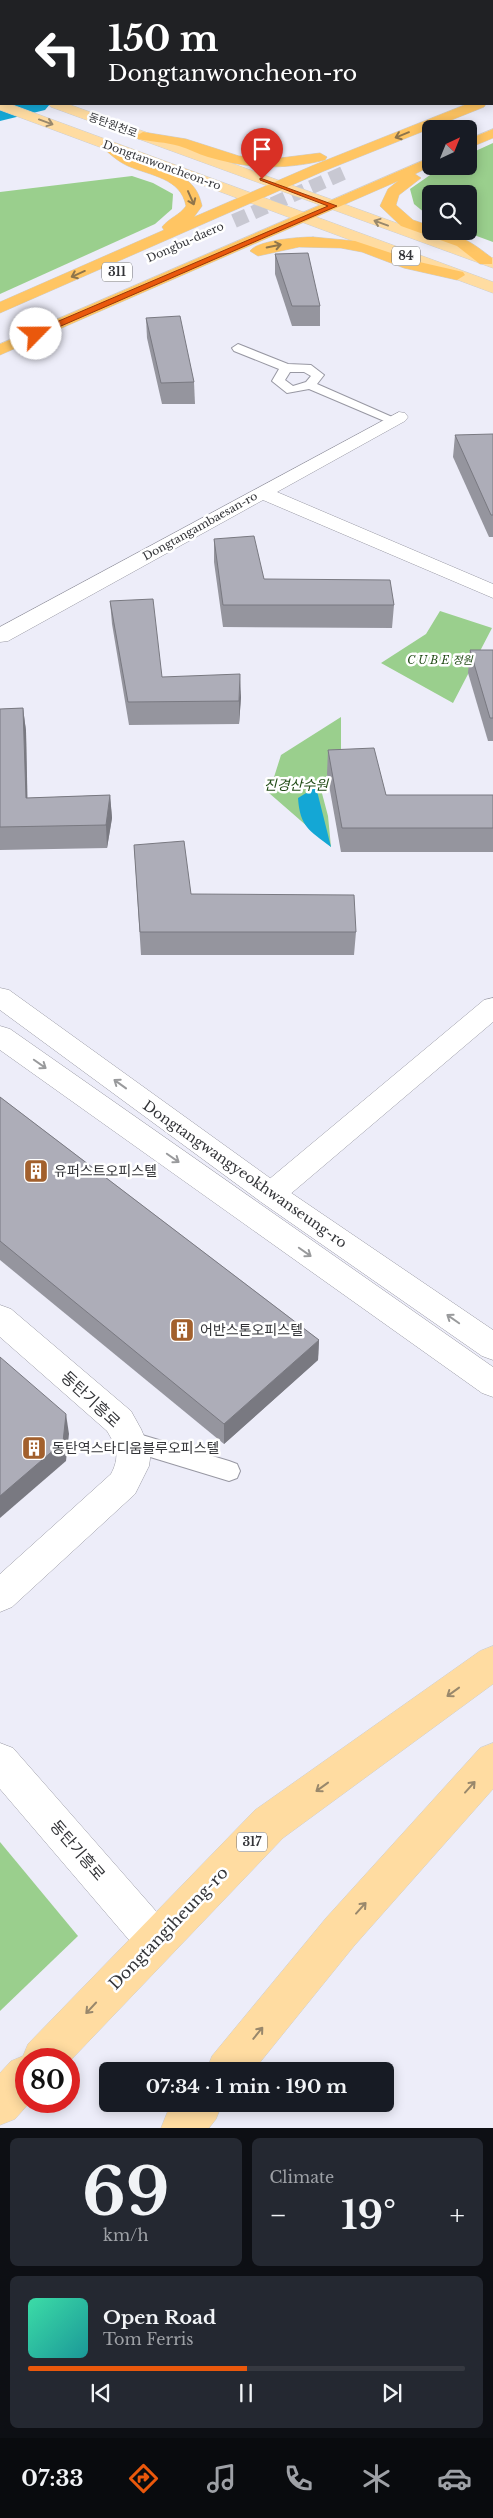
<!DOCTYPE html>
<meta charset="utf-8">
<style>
:root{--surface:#171b24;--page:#242831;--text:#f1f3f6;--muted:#9ea1a6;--line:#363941;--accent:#ea580c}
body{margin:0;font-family:"Libre Baskerville","Noto Sans KR",serif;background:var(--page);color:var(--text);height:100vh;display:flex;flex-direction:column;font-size:19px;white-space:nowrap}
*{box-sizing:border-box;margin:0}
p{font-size:16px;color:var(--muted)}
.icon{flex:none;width:28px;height:28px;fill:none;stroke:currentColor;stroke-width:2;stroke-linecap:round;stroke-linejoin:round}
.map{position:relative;height:2128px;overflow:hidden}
.sheet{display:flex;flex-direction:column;gap:10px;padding:10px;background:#0d0f14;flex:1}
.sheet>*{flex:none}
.guide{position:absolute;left:0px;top:0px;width:494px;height:105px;box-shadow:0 2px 12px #0003;background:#202124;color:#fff;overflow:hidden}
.needle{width:32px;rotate:43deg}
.buttons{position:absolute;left:422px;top:120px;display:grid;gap:10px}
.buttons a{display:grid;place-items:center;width:55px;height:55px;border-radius:8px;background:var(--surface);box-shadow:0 2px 12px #0003;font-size:25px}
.speed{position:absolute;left:15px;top:2048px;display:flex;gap:10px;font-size:25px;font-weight:700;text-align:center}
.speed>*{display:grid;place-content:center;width:65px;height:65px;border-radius:50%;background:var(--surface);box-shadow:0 2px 12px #0003;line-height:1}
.speed .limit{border:8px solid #d22;background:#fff;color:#111}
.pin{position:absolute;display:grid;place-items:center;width:42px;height:42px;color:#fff;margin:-51px -21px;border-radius:50% 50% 50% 0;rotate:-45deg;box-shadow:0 0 5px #0007}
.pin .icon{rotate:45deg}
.me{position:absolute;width:55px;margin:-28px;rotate:67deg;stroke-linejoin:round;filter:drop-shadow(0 0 4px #0008)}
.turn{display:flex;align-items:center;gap:18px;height:105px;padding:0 25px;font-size:22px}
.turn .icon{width:65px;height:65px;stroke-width:2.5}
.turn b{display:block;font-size:35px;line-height:42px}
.big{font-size:38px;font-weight:700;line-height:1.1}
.sheet .card{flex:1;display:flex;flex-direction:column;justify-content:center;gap:8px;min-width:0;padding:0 18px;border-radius:8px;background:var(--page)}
.sheet .dial{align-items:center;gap:0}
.dial b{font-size:65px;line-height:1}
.song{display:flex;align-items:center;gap:15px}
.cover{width:60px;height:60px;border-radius:8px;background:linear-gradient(135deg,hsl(160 70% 55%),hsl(180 70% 35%))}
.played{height:5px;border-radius:2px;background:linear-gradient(90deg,var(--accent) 50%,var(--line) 50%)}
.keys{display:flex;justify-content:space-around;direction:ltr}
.heat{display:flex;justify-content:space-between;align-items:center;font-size:28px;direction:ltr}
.sheet .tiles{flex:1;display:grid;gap:10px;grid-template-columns:1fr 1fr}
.card:last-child{grid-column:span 2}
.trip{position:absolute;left:99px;top:2062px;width:295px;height:50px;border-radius:8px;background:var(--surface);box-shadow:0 2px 12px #0003;font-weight:700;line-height:50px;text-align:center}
.tabs{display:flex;height:80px;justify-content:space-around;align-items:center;background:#090b0e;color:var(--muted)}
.tabs .icon{width:35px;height:35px}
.tabs .active{color:var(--accent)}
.tabs b{font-size:22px;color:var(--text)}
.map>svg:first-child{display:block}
.green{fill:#9acf8d}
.water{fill:#14a7d5}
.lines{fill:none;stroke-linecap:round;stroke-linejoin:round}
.stream{stroke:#14a7d5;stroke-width:5}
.river{fill:#14a7d5;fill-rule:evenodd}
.highway-tunnel{stroke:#c8c8d2;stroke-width:14;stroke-dasharray:14 7;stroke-linecap:butt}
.lane-casing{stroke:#9898a3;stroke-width:2}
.street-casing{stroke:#9898a3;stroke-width:1}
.secondary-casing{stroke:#9898a3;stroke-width:1}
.primary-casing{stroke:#cececf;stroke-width:1}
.highway-casing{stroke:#cececf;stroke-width:1}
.lane{fill:#fff;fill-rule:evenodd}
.street{fill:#fff;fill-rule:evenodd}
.secondary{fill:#fff;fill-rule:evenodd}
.primary{fill:#ffdca1;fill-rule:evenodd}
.highway{fill:#ffc563;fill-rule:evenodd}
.wall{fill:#95959e}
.shaded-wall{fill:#797981}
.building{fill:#adadb8;stroke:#797981}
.oneway{stroke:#99886c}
.oneway2{stroke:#8f754b}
.oneway3{stroke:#999a9c}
.route{fill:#ea580c;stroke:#983908}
.labels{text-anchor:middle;stroke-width:5;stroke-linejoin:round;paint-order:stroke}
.far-street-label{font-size:11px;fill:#333438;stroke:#fff}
.far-park-label{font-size:11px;font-style:italic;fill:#204b15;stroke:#fff}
.shield{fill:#fff;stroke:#707174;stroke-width:1}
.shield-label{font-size:12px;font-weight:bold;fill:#333438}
.park-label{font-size:14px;font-style:italic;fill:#204b15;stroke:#fff}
.poi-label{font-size:14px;fill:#333438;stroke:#fff;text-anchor:start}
.street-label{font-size:14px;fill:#333438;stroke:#fff}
.near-street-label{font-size:16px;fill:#333438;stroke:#fff}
</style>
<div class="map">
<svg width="493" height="2128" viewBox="0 0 493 2128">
<rect width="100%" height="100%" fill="#ededf9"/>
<g class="green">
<path d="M493,143V242L463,231H469V194H431V218L414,204L410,189L443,166H469V154Z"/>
<path d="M132,176L153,183L173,194L172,209L155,224L0,294V192Z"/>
<path d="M440,611L492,628L453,703L381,663L426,634Z"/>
<path d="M341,717V765L319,782L328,816L331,847L269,793L281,755Z"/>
<path d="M0,1842L78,1936L0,2011Z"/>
</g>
<path class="water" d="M316,787L331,847C309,830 300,827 298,798Z"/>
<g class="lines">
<path class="stream" d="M472,0L477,1"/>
<g class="river">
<rect x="318" y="0" width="26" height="1"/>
<path d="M0,103L1,104H50L45,110L0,121Z"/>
</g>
<path class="highway-tunnel" d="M234,221L348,171"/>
<defs>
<g id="lane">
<path d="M238,344L288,364L311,365L324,375L317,384L399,420L393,424L389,423L309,389L287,393L272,381L279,369L234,351L232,348ZM290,372H304L311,376L306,382L293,386L285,380Z"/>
<path d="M132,1432L229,1461L237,1464L240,1471L237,1478L229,1481L124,1449L121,1442L124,1435Z"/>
</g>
<g id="street">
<path d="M399,412L405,413L408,417L405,421L277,492L493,584V598L263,500L8,641L0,642V627Z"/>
<path d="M493,998V1022L281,1202L271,1205L261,1202L256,1194L261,1186L484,1000Z"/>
<path d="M0,1305L11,1309L131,1411L141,1429L151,1452L149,1466L135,1494L12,1607L0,1612V1574L111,1474C120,1457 117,1447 107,1431L0,1337Z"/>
<path d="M0,1743L13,1748L169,1926L175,1940L169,1954L155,1960L141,1954L0,1789Z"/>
</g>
<g id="secondary">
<path d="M0,988L9,990L281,1186L493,1330V1360L482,1356L261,1202L0,1010Z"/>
<path d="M0,1026L10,1029L493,1367V1397L482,1393L0,1050Z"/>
</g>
<g id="primary">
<rect x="0" y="79" width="1" height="9"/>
<path d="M0,101L1,104H10L493,282V293L0,110Z"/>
<path d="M49,104H68L493,258V268L51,107Z"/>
<path d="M493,1646V1684L283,1838L69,2062V2059H26V2101H31L15,2119L0,2125V2073L11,2061L23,2056L28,2044L255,1810L480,1651Z"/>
<path d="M493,1743V1789L354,1946L253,2071H206L212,2056L326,1918L480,1748Z"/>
<path d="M174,2104H222L216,2119L209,2128H161L167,2113Z"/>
</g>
<g id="highway">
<path d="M467,104H486L484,107L324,171L0,313V302L164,230L162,227C169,218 180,215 186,206C181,178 151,176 128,166C119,162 111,155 103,148L101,145L103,142C115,139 122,151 133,157C151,167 173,169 189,182C197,189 200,197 202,206L194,217L314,165Z"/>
<path d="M493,129V138L469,148V139Z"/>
<path d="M143,132L186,139L239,156L280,158L320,153L327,157L325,160C285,170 247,169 208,157C198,154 189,149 179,146C166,142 152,142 138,139L136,136Z"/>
<path d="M431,157V166L415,174L421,178L399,195L396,205L413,220L431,226V231C456,231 473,243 492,258V264H480L457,246L401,226L380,206L388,189L398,181L0,355V344Z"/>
<path d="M313,237L355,241L415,261L463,272L465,275L457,280L404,268L362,252L341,248L299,247L258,256L250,251C258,240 299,237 313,237Z"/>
</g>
</defs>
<use href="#lane" class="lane-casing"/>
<use href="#street" class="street-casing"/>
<use href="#secondary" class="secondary-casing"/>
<use href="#primary" class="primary-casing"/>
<use href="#highway" class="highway-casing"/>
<use href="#lane" class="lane"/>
<use href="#street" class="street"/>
<use href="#secondary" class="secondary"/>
<use href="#primary" class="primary"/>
<use href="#highway" class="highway"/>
</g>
<g class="wall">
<path d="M275,254L320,306V326H292L275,274Z"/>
<path d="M146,318L194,382L195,404H162L147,338Z"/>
<path d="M455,435H493V537H489L453,457Z"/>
<path d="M214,539L264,579L394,605L392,628L223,627L214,562Z"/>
<path d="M110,601L162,677L241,697L239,724L129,725L112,624Z"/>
<path d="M470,650H493V741H488L468,673Z"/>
<path d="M23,708L26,731L27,798L110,795L112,818L107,848L0,850V709Z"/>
<path d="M328,750L386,795H493V852H341L327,774Z"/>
<path d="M134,845L191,894L356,932L354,955H141Z"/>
<path d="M0,1097L319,1340L318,1360L224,1444L0,1260Z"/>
</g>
<g class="shaded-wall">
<path d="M240,674L241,697L239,724V701Z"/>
<path d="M23,708L26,731L28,821L26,798Z"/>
<path d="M110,795L112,818L107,848L106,825Z"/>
<path d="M319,1340L318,1360L224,1444V1424Z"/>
<path d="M66,1414L69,1434L66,1461L0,1518V1496Z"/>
</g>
<g class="building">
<path d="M308,253L320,306H292L275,254Z"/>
<path d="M180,316L194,382L161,383L146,318Z"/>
<path d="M493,434V515H491L455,435Z"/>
<path d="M254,536L264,579L390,580L394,605H223L214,539Z"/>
<path d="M153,599L162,677L240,674L239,701L128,702L110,601Z"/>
<path d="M470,650H493V718H490Z"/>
<path d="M23,708L26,798L110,795L106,825L0,827V709Z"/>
<path d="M374,748L386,795H493V828H342L328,750Z"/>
<path d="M184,841L191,894L354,895L356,932H140L134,845Z"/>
<path d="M0,1097L319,1340L224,1424L0,1241Z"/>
<path d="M0,1357L66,1414L63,1442L0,1496Z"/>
</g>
<defs><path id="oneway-shaft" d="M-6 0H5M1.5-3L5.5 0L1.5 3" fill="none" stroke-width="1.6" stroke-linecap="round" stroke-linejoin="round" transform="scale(1.25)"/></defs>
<g class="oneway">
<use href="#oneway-shaft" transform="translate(46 122) rotate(20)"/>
<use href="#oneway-shaft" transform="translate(381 223) rotate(-160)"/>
<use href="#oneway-shaft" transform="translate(453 1692) rotate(144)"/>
<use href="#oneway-shaft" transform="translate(322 1787) rotate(144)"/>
<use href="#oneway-shaft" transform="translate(470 1787) rotate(-48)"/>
<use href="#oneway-shaft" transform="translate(361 1908) rotate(-48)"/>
<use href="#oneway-shaft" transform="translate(91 2008) rotate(133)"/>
<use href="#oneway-shaft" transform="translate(258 2033) rotate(-51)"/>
</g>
<g class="oneway2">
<use href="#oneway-shaft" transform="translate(402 135) rotate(158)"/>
<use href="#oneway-shaft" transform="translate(191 198) rotate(66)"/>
<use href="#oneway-shaft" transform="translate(274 246) rotate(-12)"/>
<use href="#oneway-shaft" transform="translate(78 274) rotate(156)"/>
</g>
<g class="oneway3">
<use href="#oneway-shaft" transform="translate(40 1064) rotate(35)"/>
<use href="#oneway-shaft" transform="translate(120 1084) rotate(-144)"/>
<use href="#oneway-shaft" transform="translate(173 1158) rotate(35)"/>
<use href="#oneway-shaft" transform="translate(305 1252) rotate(35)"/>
<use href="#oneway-shaft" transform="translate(453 1319) rotate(-145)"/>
</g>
<path class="route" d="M260,178L337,206L38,336H33V332L328,206L260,180Z"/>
<defs>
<symbol id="building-square" viewBox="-11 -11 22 22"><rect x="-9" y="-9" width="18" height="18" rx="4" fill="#a2602d" stroke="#fff"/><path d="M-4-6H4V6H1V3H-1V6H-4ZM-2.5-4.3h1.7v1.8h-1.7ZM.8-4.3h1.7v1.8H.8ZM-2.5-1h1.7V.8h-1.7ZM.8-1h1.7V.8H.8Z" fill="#fff"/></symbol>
</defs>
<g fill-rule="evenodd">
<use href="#building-square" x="22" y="1157" width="28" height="28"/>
<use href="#building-square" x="168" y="1316" width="28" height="28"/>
<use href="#building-square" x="20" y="1434" width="28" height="28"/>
</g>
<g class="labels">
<g class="far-street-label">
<text transform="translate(113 125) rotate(20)" y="4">동탄원천로</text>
<text transform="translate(162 165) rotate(20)" y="4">Dongtanwoncheon-ro</text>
<text transform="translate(185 242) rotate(-24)" y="4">Dongbu-daero</text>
<text transform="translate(200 526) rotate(-29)" y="4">Dongtangambaesan-ro</text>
</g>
<g class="far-park-label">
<text x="440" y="664">C U B E 정원</text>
</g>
<g class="shield">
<rect x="392" y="246.5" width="28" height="19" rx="4"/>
<rect x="102" y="262.5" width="30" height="19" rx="4"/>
<rect x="237" y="1832.5" width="30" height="19" rx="4"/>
</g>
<g class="shield-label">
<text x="406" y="260">84</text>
<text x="117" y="276">311</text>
<text x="252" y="1846">317</text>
</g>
<g class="park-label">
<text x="296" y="790">진경산수원</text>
</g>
<g class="poi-label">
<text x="54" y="1176">유퍼스트오피스텔</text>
<text x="200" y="1335">어반스톤오피스텔</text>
<text x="52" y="1453">동탄역스타디움블루오피스텔</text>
</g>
<g class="street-label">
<text transform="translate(245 1174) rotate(35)" y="5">Dongtangwangyeokhwanseung-ro</text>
</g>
<g class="near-street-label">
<text transform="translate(91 1399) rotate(43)" y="6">동탄기흥로</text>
<text transform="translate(78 1850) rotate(49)" y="6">동탄기흥로</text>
<text transform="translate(168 1928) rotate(-46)" y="6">Dongtangiheung-ro</text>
</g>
</g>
</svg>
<div class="buttons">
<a><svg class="needle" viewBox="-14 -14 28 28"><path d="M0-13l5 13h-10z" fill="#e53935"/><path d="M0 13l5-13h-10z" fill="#9ea1a6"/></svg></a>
<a><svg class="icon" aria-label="search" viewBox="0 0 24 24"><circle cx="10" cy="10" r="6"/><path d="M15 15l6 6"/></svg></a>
</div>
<div class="speed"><div class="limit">80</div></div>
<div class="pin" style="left:262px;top:179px;background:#d93025"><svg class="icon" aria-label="arrive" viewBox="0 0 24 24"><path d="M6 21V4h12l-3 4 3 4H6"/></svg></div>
<svg class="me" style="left:36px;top:334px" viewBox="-20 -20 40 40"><circle r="19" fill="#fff"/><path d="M0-13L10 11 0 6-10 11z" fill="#ea580c"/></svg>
<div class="trip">07:34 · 1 min · 190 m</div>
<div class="guide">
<div class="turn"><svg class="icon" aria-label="left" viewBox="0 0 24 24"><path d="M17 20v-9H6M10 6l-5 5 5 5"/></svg><div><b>150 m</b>Dongtanwoncheon-ro</div></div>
</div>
</div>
<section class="sheet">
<div class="tiles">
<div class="card dial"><b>69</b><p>km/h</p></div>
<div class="card"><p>Climate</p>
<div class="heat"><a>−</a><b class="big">19°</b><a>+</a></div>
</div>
<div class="card">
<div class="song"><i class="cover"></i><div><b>Open Road</b><p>Tom Ferris</p></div></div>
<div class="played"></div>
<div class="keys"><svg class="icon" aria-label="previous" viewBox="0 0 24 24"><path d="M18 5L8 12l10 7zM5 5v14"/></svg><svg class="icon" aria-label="pause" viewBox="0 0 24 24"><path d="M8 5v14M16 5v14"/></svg><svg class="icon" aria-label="next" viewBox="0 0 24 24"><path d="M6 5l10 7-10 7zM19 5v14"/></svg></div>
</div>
</div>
</section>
<nav class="tabs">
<b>07:33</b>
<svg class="icon active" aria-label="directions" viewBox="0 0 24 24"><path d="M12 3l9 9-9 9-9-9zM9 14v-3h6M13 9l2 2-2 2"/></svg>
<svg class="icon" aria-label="music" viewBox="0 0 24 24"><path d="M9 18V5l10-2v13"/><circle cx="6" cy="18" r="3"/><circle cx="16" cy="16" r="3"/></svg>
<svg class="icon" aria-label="phone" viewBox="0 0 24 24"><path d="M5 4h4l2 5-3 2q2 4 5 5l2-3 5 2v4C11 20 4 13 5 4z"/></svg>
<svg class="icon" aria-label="climate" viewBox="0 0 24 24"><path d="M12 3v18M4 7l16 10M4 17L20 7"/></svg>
<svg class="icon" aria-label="car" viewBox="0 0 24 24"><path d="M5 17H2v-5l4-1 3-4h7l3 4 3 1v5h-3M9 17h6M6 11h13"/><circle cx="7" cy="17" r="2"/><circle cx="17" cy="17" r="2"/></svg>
</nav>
